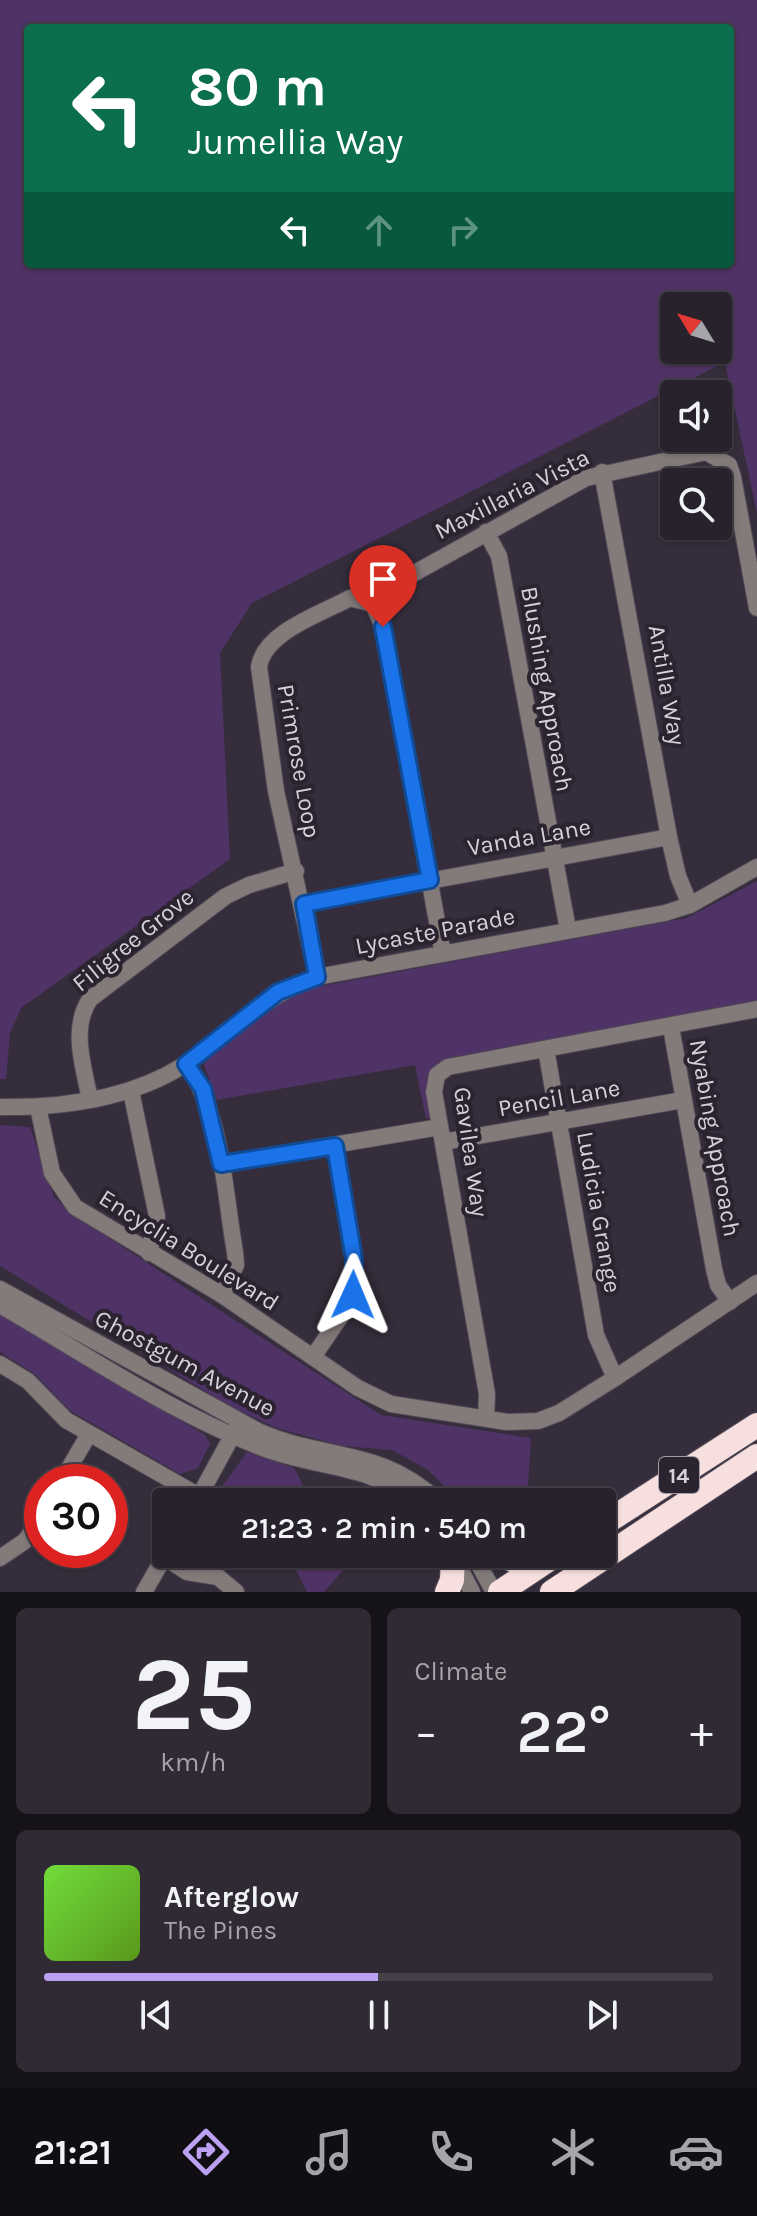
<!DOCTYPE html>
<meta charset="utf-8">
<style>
:root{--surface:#28222c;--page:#302a34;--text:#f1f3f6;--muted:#a5a4a9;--line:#443f48;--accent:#bca0f2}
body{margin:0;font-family:Karla,sans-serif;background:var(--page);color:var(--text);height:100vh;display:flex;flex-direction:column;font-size:30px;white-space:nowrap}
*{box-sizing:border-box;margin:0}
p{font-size:26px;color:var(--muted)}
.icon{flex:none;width:44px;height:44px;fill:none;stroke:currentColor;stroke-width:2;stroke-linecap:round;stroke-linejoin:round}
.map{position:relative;height:1592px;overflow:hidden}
.panel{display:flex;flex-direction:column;gap:16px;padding:16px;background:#161318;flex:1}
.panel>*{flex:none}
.top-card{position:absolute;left:24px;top:24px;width:710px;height:244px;border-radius:8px;box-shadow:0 2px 6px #0004,0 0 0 2px var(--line);background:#0b6e4f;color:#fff;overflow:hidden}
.needle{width:52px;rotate:308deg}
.buttons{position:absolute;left:660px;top:292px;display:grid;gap:16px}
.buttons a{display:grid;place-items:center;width:72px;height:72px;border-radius:8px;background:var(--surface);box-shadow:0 2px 6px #0004,0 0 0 2px var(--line);font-size:40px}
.speed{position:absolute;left:24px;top:1464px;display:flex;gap:16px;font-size:40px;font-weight:700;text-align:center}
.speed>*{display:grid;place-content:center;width:104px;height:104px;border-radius:50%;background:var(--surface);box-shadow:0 2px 6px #0004,0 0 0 2px var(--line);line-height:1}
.speed .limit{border:12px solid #d22;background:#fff;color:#111}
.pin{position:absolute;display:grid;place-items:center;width:68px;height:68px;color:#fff;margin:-82px -34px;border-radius:50% 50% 50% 0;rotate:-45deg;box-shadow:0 0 8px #0007}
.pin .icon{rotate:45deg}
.me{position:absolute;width:88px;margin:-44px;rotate:1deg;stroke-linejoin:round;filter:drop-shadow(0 0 6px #0008)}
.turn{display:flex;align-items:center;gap:28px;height:168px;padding:0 32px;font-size:36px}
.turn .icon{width:104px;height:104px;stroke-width:2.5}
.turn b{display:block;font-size:56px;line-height:68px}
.lanes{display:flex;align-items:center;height:76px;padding:0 32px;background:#0003;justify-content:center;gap:40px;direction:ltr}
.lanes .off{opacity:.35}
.big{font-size:60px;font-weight:600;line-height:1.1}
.panel .widget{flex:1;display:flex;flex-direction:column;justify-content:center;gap:12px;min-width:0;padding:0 28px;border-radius:12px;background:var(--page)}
.panel .dial{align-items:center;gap:0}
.dial b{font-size:104px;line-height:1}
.song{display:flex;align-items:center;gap:24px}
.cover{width:96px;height:96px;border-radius:12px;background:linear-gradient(135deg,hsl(100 70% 55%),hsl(90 70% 35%))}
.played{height:8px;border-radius:4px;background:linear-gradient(90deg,var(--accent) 50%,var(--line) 50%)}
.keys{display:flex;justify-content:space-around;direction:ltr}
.heat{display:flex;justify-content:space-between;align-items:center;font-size:44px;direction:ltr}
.panel .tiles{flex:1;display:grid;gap:16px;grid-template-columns:1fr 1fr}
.widget:last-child{grid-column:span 2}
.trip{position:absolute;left:152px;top:1488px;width:464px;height:80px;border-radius:8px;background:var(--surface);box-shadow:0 2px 6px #0004,0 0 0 2px var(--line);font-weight:600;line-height:80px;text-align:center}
.menu{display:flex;height:128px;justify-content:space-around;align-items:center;background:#100e12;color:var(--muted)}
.menu .icon{width:56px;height:56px}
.menu .current{color:var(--accent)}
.menu b{font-size:36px;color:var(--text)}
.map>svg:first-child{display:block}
.green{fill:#503366;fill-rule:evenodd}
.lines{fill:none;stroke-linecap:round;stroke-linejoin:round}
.minor-casing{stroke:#524b57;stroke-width:18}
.highway-casing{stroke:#524b57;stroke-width:26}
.minor{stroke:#837a7a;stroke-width:16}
.highway{stroke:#f7dfdf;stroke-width:24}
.route-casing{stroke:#114b97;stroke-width:20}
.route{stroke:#1a73e8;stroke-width:14}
.labels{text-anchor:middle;stroke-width:8;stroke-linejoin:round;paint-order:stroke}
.shield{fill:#2b2330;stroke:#a29da6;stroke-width:2}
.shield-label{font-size:22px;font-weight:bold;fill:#d5d1d9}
.street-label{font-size:24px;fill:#d5d1d9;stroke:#2b2330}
</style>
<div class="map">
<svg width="757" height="1592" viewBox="0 0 757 1592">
<rect width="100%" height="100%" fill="#352d3b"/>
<g class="green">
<path d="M0,0H757V514L725,362L252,603L220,653L230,859L21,1008L10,1033L6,1079H0ZM730,28V264H28V28ZM718,306V350H674V306Z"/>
<path d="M757,881V1002L442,1062L433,1117L426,1119L415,1065L217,1100L204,1065L206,1055L295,991L687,918Z"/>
<path d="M0,1125L30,1127L54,1197L75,1216L381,1415L531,1438L528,1485L520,1502H460L428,1470L392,1450L342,1446L277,1428L231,1407L0,1266Z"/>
<path d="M0,1313L205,1435L210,1444L198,1468L180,1474L69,1410L35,1374L0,1352Z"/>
<path d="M247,1452L294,1468L312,1502H219L213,1499Z"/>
<path d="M288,1554H340L347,1566L324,1592H307Z"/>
</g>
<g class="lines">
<defs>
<g id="minor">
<path d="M602,472L669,837L678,876L690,905"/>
<path d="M486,532L499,556L568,930"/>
<path d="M373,604L393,585L586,478L706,452L729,465L733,477L757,608"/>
<path d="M304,904L669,837"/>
<path d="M317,977L276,791L259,667C264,632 321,614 350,598L373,604L383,627L443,954"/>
<path d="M671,1027L714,1269L718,1285L730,1302"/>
<path d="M546,1049L596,1335L615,1378"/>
<path d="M186,1064C223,1115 224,1191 235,1252L236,1265L222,1295"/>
<path d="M131,1091L157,1216L149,1253"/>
<path d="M90,1100C84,1067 70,1029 90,999L226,896L249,885L296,871"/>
<path d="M0,1107C63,1108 130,1099 184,1065C232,1034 261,996 317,977L665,913L690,905L757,867"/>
<path d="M38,1107L52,1173L75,1207L222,1295L358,1388L391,1404L507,1422L538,1421L559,1413L615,1378L757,1283"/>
<path d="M443,1142L683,1100"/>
<path d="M221,1164L440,1127"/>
<path d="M0,1289L258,1431C325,1461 380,1446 439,1502"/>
<path d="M0,1305C85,1354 171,1413 263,1448C318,1469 367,1463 417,1502"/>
<path d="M313,1357L347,1307L356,1278L335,1146"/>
<path d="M0,1364L28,1381L66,1420L199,1496"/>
<path d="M486,1418L487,1394L434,1092L437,1075L448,1067L757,1009"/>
<path d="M61,1482L89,1434"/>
<path d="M196,1502L237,1427"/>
<path d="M473,1554L494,1592"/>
<path d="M164,1557L187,1572L218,1577L236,1592"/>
<path d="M0,1558L25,1541L42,1517"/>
<path d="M455,1559L472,1592"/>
<path d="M144,1592L166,1554"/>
</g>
<g id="highway">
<path d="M602,1525L757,1425"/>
<path d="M497,1554L535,1568"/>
<path d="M447,1592L452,1580L453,1555"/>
<path d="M500,1592L557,1554"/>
<path d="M552,1592L757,1456"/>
</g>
</defs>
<use href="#minor" class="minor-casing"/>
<use href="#highway" class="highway-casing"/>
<use href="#minor" class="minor"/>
<use href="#highway" class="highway"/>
</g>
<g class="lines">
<defs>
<path id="route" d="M353,1295L354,1259L335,1146L221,1164L203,1089L186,1064L278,992L317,977L304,904L430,880L383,627"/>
</defs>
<use href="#route" class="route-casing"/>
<use href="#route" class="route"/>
</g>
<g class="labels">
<rect class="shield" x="659" y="1457" width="40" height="36" rx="6"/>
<g class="shield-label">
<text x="679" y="1483">14</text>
</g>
<g class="street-label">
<text transform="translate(512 494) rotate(-27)" y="8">Maxillaria Vista</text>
<text transform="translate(667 685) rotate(80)" y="8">Antilla Way</text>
<text transform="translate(547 689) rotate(80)" y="8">Blushing Approach</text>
<text transform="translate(299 761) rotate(80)" y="8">Primrose Loop</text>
<text transform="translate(529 837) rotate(-10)" y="8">Vanda Lane</text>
<text transform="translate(435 931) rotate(-11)" y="8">Lycaste Parade</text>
<text transform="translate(133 940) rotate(-39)" y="8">Filigree Grove</text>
<text transform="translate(559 1098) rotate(-10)" y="8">Pencil Lane</text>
<text transform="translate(715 1138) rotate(80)" y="8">Nyabing Approach</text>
<text transform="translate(471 1152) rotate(82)" y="8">Gavilea Way</text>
<text transform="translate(599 1212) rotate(80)" y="8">Ludicia Grange</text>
<text transform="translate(189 1250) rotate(32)" y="8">Encyclia Boulevard</text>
<text transform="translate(185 1363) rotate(28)" y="8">Ghostgum Avenue</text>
</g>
</g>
</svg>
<div class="buttons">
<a><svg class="needle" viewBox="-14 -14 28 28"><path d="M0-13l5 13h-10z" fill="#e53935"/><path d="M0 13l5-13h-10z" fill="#a5a4a9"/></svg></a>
<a><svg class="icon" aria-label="sound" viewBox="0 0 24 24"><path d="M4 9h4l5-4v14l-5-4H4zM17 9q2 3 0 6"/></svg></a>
<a><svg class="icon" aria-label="search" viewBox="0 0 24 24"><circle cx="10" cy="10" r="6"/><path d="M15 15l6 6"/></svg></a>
</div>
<div class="speed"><div class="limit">30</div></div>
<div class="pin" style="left:383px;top:627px;background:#d93025"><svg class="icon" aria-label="arrive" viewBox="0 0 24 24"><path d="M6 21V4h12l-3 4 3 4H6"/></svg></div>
<svg class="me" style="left:353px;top:1295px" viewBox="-20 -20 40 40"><path d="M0-17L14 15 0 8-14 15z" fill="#1a73e8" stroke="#fff" stroke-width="4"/></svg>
<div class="trip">21:23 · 2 min · 540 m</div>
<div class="top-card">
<div class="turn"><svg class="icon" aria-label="left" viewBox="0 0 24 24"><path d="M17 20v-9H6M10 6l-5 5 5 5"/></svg><div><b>80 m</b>Jumellia Way</div></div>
<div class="lanes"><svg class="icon" aria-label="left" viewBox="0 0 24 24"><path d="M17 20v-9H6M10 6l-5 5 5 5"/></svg><svg class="icon off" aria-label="ahead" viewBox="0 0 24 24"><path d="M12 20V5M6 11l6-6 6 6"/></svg><svg class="icon off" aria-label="right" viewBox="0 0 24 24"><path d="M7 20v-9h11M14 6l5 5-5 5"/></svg></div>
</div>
</div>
<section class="panel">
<div class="tiles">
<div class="widget dial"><b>25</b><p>km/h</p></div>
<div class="widget"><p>Climate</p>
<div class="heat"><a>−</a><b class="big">22°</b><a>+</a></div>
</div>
<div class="widget">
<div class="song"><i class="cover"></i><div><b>Afterglow</b><p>The Pines</p></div></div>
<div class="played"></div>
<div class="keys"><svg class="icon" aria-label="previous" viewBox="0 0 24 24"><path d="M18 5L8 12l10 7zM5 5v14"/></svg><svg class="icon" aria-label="pause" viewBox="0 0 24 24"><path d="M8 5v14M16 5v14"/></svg><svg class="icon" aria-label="next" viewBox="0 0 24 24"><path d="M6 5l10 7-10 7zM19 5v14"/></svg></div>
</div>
</div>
</section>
<nav class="menu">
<b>21:21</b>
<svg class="icon current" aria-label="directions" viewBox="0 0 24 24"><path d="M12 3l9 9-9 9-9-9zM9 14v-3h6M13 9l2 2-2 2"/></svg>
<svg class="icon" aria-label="music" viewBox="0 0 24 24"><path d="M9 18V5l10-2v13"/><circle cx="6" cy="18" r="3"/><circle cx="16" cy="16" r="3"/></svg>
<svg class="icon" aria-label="phone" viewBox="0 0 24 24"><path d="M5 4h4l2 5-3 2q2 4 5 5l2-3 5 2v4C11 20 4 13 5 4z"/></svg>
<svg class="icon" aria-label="climate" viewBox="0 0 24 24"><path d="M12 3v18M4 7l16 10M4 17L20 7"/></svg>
<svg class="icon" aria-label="car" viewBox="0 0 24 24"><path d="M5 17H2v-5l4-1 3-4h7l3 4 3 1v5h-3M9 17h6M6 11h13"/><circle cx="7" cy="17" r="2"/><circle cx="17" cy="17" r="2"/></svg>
</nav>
